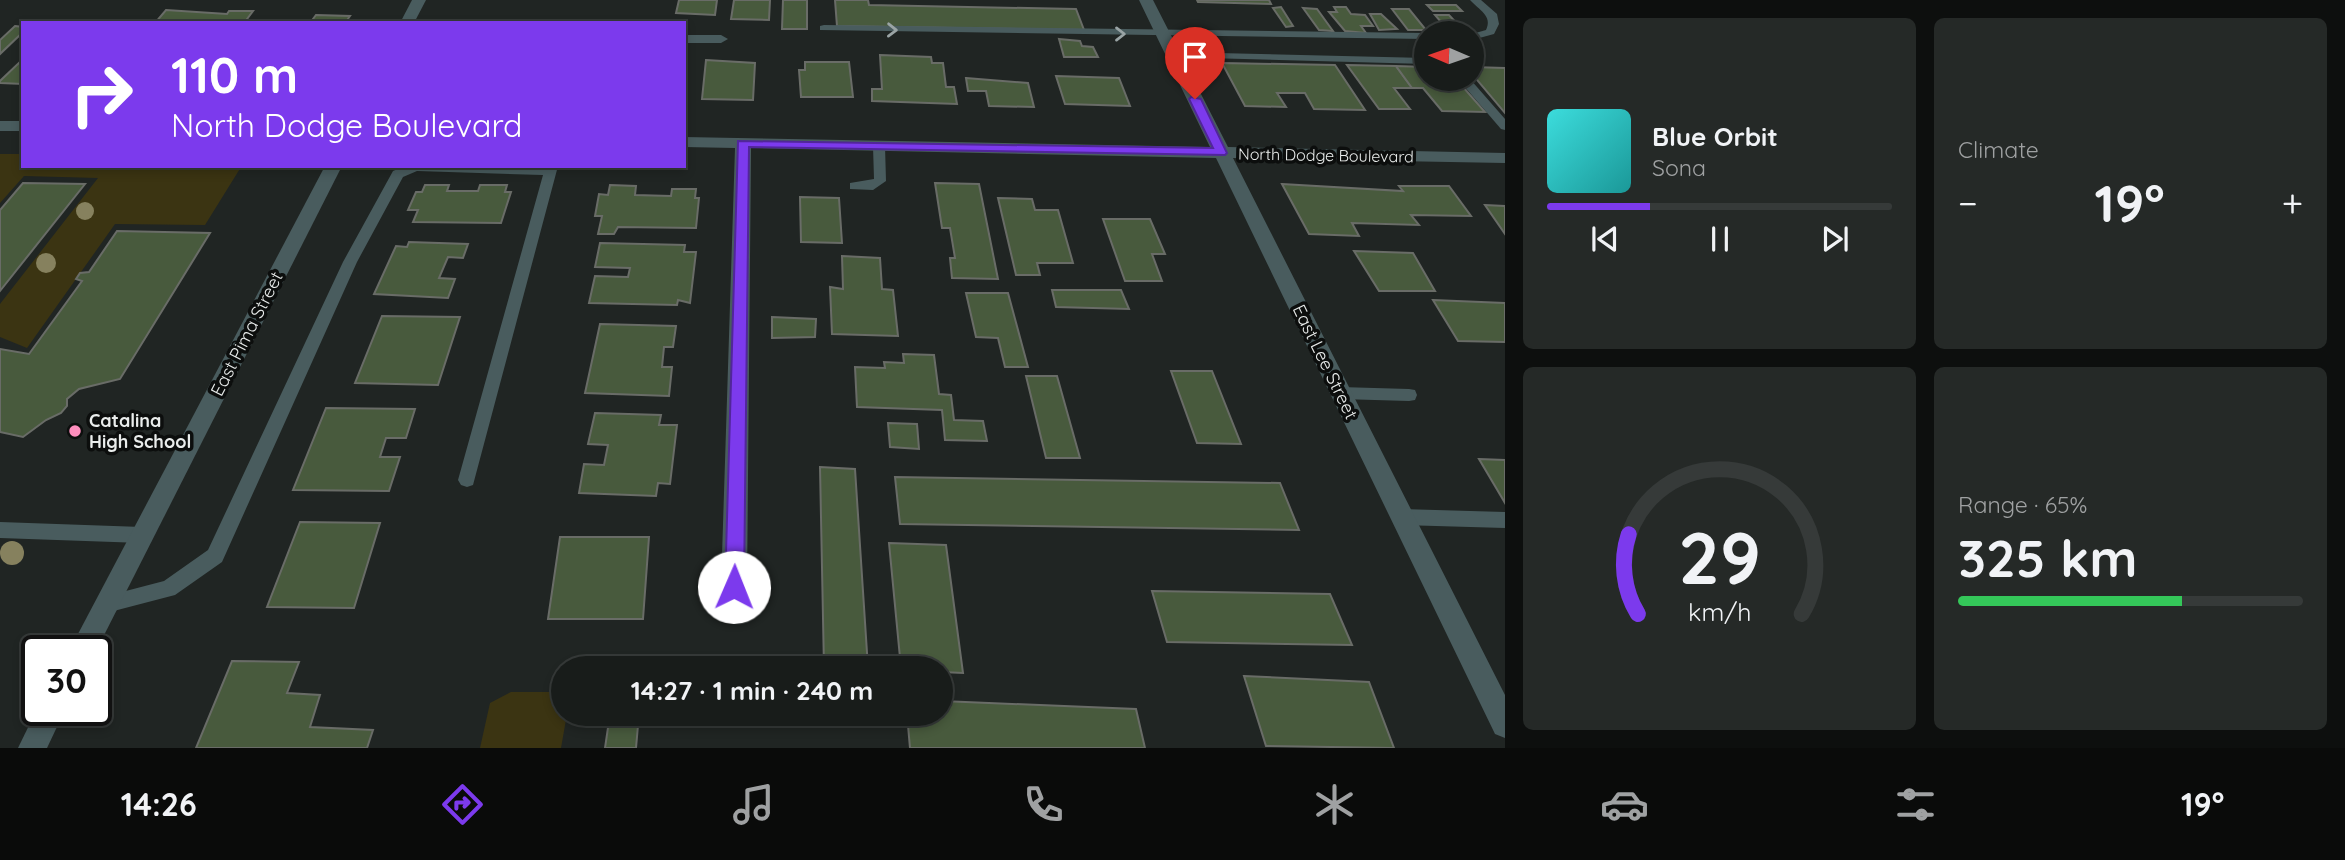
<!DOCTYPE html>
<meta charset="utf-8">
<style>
:root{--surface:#181c1a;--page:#252927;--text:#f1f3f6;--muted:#9fa1a2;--line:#363a39;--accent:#7c3aed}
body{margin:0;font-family:Quicksand,sans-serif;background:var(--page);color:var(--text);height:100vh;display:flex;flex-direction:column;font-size:26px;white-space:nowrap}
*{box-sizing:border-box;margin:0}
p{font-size:23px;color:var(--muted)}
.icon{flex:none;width:38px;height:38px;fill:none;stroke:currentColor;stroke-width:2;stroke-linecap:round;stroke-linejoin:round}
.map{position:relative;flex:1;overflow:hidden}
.side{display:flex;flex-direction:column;gap:18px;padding:18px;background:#0d0f0e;width:840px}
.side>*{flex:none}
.hud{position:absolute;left:21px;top:21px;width:665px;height:147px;border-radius:0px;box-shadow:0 4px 10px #0003,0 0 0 2px var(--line);background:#7c3aed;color:#fff;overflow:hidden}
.needle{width:46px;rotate:272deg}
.buttons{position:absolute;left:1414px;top:21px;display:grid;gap:14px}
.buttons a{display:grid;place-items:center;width:70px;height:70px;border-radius:50%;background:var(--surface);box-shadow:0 4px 10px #0003,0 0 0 2px var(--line);font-size:35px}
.speed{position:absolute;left:21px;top:635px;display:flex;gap:14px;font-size:35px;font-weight:700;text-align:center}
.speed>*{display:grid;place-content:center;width:91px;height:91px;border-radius:50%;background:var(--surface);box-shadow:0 4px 10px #0003,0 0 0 2px var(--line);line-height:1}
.speed .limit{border:4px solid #111;border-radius:10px;background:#fff;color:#111}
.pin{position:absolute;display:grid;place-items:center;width:60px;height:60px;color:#fff;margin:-72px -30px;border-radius:50% 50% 50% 0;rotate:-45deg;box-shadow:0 0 7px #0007}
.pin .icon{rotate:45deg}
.me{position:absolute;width:77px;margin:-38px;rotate:1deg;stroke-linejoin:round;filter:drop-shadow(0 0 5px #0008)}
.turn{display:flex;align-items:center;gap:24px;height:147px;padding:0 35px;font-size:32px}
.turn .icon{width:91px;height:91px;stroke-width:2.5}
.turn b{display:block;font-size:49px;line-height:60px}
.big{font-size:52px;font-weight:800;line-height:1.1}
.side .card{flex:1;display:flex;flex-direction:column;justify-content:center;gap:10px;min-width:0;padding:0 24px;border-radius:10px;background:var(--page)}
.side .dial{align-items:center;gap:0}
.dial svg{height:182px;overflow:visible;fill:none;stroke:var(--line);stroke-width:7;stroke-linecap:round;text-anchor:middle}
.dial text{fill:var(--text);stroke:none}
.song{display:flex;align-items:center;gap:21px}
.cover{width:84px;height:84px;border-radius:10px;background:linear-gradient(135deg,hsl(180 70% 55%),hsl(180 70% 35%))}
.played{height:7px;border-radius:4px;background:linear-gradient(90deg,var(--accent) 30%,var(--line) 30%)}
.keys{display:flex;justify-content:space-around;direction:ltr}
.heat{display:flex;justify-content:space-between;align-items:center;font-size:38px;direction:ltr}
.charge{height:10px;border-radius:5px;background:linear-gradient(90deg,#34c759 65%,var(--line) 0)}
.side .tiles{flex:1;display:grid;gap:18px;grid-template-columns:repeat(2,1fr)}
.trip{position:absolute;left:551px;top:656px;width:402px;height:70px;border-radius:35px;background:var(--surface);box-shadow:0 4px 10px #0003,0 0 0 2px var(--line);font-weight:800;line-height:70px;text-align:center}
.tab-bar{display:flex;height:112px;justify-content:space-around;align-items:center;background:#0a0b0a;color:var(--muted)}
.tab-bar .icon{width:49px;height:49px}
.tab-bar .current{color:var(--accent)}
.tab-bar b{font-size:32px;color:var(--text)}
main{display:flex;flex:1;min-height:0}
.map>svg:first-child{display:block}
.green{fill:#3b3412}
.building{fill:#485a3d;stroke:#696c67;stroke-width:2}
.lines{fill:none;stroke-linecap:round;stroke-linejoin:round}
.service{fill:#495c5e;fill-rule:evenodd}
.minor{fill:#495c5e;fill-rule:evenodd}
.tertiary{fill:#495c5e;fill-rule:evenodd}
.tree{fill:#86815e}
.oneway{stroke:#9aa4a5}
.route{fill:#7c3aed;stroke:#51269a;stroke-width:2}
.poi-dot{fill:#fe8ebd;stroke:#0c0e0d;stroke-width:2.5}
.labels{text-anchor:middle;stroke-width:7;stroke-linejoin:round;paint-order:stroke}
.far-street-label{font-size:16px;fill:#eaedec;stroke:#0c0e0d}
.street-label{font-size:18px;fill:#eaedec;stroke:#0c0e0d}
.poi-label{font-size:18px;font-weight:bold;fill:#eaedec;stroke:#0c0e0d;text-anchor:start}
</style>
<main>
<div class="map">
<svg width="1505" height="748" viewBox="0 0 1505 748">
<rect width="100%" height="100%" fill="#202523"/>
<g class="green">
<path d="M0,154H23V166L241,167L205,225L115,224L27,348L0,337V304L98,178L24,176L0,203Z"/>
<path d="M511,692H561L564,714H567L561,748H480L490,703Z"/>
</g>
<g class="building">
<path d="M679,0H717L715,15L676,13Z"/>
<path d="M734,0H770L769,20L731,19Z"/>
<path d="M783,0H807V29H782Z"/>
<path d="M835,0H868L869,5L1076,9L1084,30L837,26Z"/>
<path d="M1197,0H1269L1271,4L1198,2Z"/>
<path d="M1427,5H1456L1462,11H1433Z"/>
<path d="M1281,7L1293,26L1286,27L1273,8Z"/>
<path d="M1334,7H1346L1351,14L1365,15L1373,26H1361L1366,33L1345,31L1329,12H1337Z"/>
<path d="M1303,8L1317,9L1333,31L1319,30Z"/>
<path d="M1392,9H1409L1426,30H1408Z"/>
<path d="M166,10L227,14L229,11H253L244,23H155Z"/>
<path d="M1370,14H1381L1397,29L1379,30Z"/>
<path d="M316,15L350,16L345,23H310Z"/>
<path d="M1435,15H1449L1462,29H1447Z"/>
<path d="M15,26L23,27V32L0,54V40Z"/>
<path d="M1059,39L1080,41L1082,46L1093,47L1098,57H1064Z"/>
<path d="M880,55L931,57L932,63H943L946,87H954L957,104L872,101V89H882Z"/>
<path d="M23,59V84L0,83V81Z"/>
<path d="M706,60L755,63L753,100L702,99Z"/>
<path d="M805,62H849L853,97H801L799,70H805Z"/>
<path d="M1222,63L1335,65L1365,110L1314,109L1305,93H1277L1286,107L1245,106Z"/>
<path d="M1347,65L1396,66L1412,88H1394L1410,109H1379Z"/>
<path d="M1396,66L1426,67V79H1456L1485,112L1442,111L1423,88H1412Z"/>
<path d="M1472,67L1505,68V113L1472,74Z"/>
<path d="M1056,76L1119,78L1130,106L1065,104Z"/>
<path d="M966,78L1028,83L1034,107L989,106L986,91H968Z"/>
<path d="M23,183L85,184L0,291V210Z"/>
<path d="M935,183L979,184L998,279L952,278L950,258H955L950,228H942Z"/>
<path d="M1282,184L1403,191L1399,186H1449L1471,216L1411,215L1419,225L1352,223L1359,236L1309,234Z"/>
<path d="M425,185H449L447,191H478L480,185H507L505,192H511L501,223L413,222L418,210H408L416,192H422Z"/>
<path d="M610,185L636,186L635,195L671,196L672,189H696L695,198H699L696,228L618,227L614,234H598L602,216H595L599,194L608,195Z"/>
<path d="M800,197L839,198L842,243L801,242Z"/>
<path d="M998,198L1032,199L1035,210H1058L1073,263H1037L1040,275H1016Z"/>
<path d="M1485,205L1505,206V234Z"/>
<path d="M1103,219H1150L1165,254H1152L1162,281H1125Z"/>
<path d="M117,231L210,233L120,379L79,389L67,399V406L61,413L46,420L23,437L0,432V349L29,354L82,281L76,279L80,273L89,272Z"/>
<path d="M409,242L468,244L463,258L448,257L439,278L455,279L448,298L374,294L396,246L407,247Z"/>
<path d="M600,243L685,245L684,252H696L690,303L678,300L677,305L589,303L595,276L628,277L630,268L595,267Z"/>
<path d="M1354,251L1413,253L1435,291H1379Z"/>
<path d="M842,256L880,258L882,289L893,290L898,336L832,334L830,287L843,289Z"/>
<path d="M1052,290H1121L1129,309L1056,307Z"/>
<path d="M966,293H1008L1028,367H1005L998,338L976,337Z"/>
<path d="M1433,300L1505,303V342L1458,341Z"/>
<path d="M382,316L460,317L438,385L355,383Z"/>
<path d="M772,317L816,319L815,337L772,338Z"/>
<path d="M600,324L676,326L673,347H664L662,367H672L669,396L585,393Z"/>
<path d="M903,354L934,355L939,394L951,395L954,420L983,421L987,441L945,440L942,410L857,407L855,367L885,368L884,362L904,363Z"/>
<path d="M1171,371H1212L1241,444L1197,443Z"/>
<path d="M1026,376H1057L1080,458H1046Z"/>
<path d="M326,408L415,409L406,438H386L380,457H400L389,491L293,490Z"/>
<path d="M595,413L661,415L659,425H677L670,484L658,483L656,496L579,493L584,464L604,465L608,445L588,444Z"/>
<path d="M888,423L917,424L919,449L890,447Z"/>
<path d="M1479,459L1505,460V503Z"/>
<path d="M820,467L855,469L868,668H824Z"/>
<path d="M895,477L1280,483L1299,530L900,524Z"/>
<path d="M300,522L380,523L354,608L267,607Z"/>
<path d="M560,537H649L643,619H548Z"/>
<path d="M889,543L946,545L963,673L942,672V668H901Z"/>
<path d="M1152,591L1330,594L1352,645L1167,642Z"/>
<path d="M232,661L299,662L287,693L320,695L310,727L373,730L367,748H196Z"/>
<path d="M1244,676L1369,682L1394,748L1266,746Z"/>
<path d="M942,701L1136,709L1145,748H910L907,714H942Z"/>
<path d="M610,714H639L636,748H605Z"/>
</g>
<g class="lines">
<g class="service">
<path d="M1470,0H1481L1497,14L1499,24L1494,34L1472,40V34L1486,30C1493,16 1479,10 1470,0Z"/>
<path d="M824,25L1426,33H1428L1426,39L820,30V26Z"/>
<path d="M1173,52L1426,58V64L1169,57L1167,55Z"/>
<path d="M1458,79H1470L1505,119V130L1501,129Z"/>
<path d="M879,142L885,146L886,181L873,190L850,189V183L874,179L873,146Z"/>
<path d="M405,166H558L473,485L467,487L461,485L458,480L543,175L417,171L403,177L357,262L222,562L175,595L106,613L99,610L96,604L99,598L164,581L208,550L343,262L393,171Z"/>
<path d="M1340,387L1409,389L1415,390L1417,395L1415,400L1409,401L1340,399L1334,398L1332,393L1334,388Z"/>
<path d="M1401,509L1505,512V528L1401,525L1395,523L1392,517L1395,511Z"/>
<path d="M0,522L142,527L148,529L151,535L148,541L142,543L0,538Z"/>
</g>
<g class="minor">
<path d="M1139,0H1153L1228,147L1505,153V163L1233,158L1505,695V738L1495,734L1216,158L751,148L747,587L743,595L734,599L725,595L721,587L735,148L684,147V137L1210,147Z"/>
<path d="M684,35H721L728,39L721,43H684Z"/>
</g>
<g class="tertiary">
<path d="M412,0H426L414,23H400Z"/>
<rect x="0" y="121" width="23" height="10"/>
<path d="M325,166H342L96,651H69Z"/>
<path d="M37,709L65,710L47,748H18Z"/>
</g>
</g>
<g class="tree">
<circle cx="85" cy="211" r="9"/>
<circle cx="46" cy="263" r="10"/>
<circle cx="12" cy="553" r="12"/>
</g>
<defs><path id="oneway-chevron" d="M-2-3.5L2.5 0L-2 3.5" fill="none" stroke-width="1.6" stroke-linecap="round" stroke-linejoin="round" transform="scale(1.75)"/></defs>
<g class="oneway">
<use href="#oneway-chevron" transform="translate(892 30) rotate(1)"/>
<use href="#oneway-chevron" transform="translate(1120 34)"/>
</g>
<path class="route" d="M1191,97L1201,99L1227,153L1225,155L749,147L744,587L741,594L734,596L727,594L725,587L738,141L1213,148L1189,99Z"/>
<circle class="poi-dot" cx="75" cy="431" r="7"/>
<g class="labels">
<g class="far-street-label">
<text transform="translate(1326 155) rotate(1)" y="6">North Dodge Boulevard</text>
</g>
<g class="street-label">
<text transform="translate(247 334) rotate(-63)" y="6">East Pima Street</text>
<text transform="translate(1325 362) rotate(64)" y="6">East Lee Street</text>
</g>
<g class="poi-label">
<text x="89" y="427">Catalina<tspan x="89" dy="21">High School</tspan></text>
</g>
</g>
</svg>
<div class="buttons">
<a><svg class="needle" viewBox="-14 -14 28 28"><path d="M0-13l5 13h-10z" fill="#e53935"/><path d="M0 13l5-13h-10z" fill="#9fa1a2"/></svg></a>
</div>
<div class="speed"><div class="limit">30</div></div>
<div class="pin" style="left:1195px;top:99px;background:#d93025"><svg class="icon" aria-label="arrive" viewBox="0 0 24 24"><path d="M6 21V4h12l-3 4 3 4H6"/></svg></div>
<svg class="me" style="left:734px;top:587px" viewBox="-20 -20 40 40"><circle r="19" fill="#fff"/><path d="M0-13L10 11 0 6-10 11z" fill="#7c3aed"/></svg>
<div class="trip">14:27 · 1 min · 240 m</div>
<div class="hud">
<div class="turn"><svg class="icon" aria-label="right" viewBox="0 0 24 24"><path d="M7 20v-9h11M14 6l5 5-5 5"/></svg><div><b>110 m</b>North Dodge Boulevard</div></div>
</div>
</div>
<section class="side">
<div class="tiles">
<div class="card">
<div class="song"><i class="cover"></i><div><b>Blue Orbit</b><p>Sona</p></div></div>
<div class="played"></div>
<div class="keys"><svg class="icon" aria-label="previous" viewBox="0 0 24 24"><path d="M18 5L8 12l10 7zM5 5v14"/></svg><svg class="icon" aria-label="pause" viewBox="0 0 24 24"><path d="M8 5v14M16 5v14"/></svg><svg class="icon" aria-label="next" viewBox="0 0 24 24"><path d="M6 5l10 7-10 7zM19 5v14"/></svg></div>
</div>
<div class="card"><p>Climate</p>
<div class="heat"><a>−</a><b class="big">19°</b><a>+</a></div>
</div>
<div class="card dial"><svg viewBox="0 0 100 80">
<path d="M14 69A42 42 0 1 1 86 69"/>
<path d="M14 69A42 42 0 0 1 10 34" stroke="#7c3aed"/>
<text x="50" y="56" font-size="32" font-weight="700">29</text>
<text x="50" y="72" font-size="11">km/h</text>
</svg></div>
<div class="card"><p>Range · 65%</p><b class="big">325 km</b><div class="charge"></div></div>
</div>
</section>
</main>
<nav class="tab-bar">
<b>14:26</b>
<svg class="icon current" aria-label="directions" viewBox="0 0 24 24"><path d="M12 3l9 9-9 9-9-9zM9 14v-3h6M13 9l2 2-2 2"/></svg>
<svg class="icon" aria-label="music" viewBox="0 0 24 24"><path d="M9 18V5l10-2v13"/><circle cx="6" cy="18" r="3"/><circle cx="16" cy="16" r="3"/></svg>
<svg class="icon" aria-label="phone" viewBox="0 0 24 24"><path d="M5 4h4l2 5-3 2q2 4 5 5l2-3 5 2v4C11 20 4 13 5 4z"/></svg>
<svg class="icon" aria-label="climate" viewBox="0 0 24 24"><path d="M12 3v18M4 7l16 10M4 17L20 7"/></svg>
<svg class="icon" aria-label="car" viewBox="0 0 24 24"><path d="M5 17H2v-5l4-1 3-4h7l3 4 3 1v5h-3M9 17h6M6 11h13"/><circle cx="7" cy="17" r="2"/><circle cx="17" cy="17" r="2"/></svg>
<svg class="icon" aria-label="filters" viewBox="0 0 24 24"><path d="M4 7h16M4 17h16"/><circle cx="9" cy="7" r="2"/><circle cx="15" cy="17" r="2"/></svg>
<b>19°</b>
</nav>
